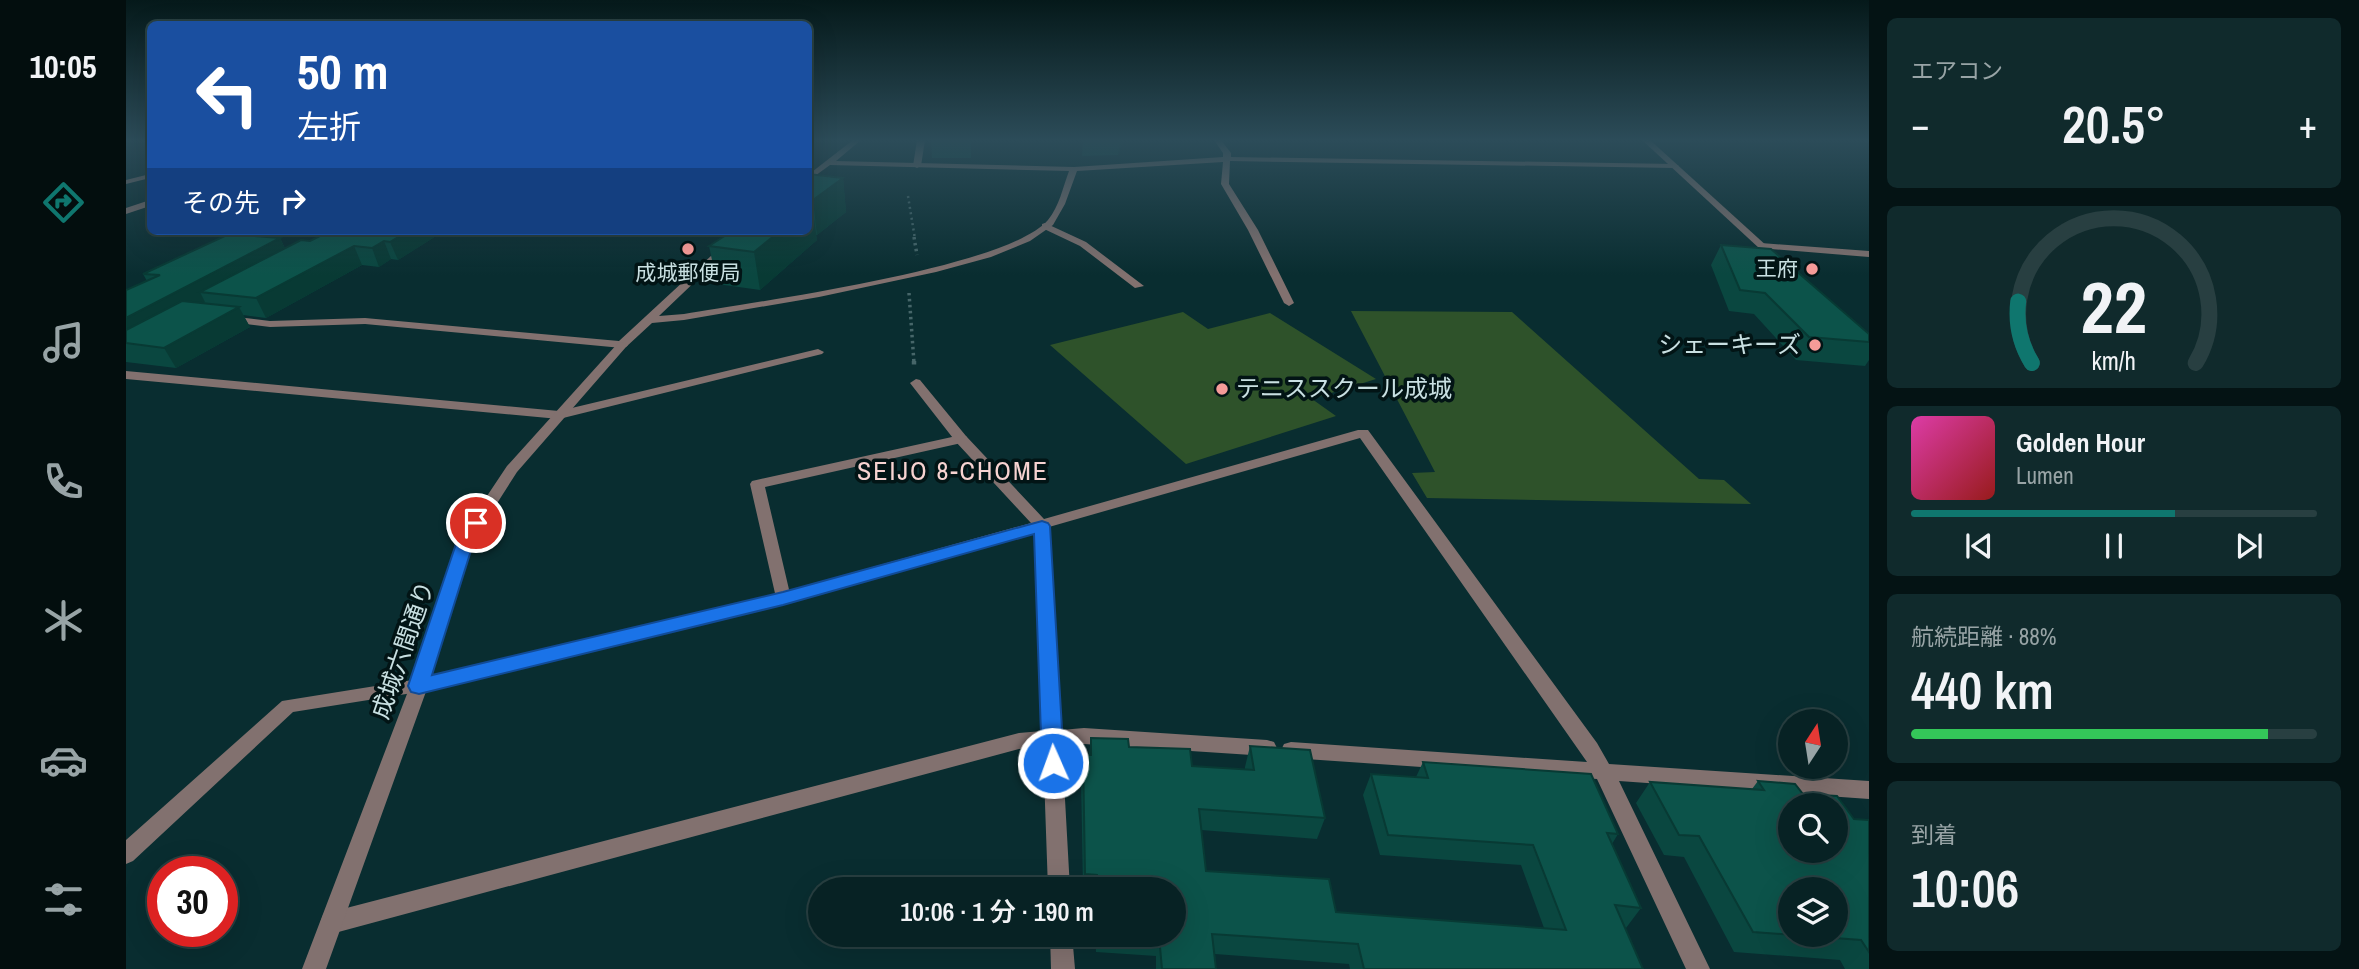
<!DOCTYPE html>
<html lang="ja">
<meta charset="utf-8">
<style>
:root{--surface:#072224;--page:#102a2c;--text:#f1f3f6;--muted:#98a4a6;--line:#283f41;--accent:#0f766e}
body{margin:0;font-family:"Archivo Narrow","Noto Sans JP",sans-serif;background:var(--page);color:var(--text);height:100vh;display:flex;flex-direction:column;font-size:26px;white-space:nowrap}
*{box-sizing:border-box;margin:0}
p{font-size:23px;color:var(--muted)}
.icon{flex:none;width:38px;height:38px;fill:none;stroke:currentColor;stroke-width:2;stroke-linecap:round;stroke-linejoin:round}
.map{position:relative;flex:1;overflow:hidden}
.sheet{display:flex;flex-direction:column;gap:18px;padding:18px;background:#041314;width:490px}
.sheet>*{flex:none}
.top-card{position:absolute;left:21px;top:21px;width:665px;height:214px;border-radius:10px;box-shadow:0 7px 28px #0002,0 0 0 2px var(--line);background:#1a4fa0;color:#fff;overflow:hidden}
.needle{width:46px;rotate:12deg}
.fabs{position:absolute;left:1652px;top:709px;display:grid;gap:14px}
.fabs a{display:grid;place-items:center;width:70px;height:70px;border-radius:50%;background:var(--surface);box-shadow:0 7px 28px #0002,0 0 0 2px var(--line);font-size:35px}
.speed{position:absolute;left:21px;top:856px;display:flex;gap:14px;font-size:35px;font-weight:700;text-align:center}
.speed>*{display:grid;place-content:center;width:91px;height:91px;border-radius:50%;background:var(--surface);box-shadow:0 7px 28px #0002,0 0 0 2px var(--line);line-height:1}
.speed .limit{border:10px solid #d22;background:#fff;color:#111}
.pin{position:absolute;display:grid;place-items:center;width:60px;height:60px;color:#fff;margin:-30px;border:4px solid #fff;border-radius:50%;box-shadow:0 2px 7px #0007}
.me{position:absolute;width:77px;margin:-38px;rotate:358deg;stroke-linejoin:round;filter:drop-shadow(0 0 5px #0008)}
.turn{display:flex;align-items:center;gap:24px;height:147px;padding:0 35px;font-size:32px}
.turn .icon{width:91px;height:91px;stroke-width:2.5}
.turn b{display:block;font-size:49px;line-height:60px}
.then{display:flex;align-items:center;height:66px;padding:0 35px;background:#0003;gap:14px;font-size:26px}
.big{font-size:52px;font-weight:600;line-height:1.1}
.sheet .widget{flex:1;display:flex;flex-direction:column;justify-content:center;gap:10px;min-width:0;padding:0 24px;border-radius:10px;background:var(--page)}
.sheet .dial{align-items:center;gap:0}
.dial svg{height:182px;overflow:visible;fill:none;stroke:var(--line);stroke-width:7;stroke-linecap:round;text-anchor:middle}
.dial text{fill:var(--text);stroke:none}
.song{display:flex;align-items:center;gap:21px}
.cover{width:84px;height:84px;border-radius:10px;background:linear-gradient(135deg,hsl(320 70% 55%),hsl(0 70% 35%))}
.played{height:7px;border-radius:4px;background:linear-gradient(90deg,var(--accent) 65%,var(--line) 65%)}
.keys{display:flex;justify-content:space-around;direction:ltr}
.heat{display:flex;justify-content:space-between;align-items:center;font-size:38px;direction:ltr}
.charge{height:10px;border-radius:5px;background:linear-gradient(90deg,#34c759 88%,var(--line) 0)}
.trip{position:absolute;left:682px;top:877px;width:378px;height:70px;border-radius:35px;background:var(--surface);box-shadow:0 7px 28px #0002,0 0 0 2px var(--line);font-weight:600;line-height:70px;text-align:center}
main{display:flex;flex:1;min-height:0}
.menu{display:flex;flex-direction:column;width:126px;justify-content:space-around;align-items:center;background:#030e0e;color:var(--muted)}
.menu .icon{width:49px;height:49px}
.menu .active{color:var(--accent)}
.menu b{font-size:32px;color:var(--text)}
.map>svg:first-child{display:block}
.green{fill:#2e522a}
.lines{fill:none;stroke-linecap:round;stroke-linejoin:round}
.path-far2{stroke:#466669;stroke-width:2.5;stroke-dasharray:2 3.5;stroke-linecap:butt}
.path-far1{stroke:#466669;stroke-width:3.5;stroke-dasharray:2.5 3.5;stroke-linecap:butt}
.path{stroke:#466669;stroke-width:4.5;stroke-dasharray:3.5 5;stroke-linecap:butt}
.service{fill:#82716f;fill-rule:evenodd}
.minor{fill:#82716f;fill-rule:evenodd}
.tertiary{fill:#82716f;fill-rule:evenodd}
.wall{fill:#0a4740}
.shaded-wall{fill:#083a34}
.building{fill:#0c534a;stroke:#083a34;stroke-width:2;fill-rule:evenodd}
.route{fill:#1a73e8;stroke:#114b97;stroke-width:2}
.poi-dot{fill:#f59b98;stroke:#021415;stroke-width:2.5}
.labels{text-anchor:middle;stroke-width:7;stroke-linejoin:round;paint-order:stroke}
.far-poi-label{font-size:21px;fill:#c9e0e2;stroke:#021415;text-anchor:end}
.poi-label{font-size:24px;fill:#c9e0e2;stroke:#021415;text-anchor:end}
.street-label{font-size:24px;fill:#c9e0e2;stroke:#021415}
.neighbourhood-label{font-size:26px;letter-spacing:2px;fill:#f7d3d1;stroke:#021415}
</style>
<main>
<nav class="menu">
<b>10:05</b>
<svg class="icon active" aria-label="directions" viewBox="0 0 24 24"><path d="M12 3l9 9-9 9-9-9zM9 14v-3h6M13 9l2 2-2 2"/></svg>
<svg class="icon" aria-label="music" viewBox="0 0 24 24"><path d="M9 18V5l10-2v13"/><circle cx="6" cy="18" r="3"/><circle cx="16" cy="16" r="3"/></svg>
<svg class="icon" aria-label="phone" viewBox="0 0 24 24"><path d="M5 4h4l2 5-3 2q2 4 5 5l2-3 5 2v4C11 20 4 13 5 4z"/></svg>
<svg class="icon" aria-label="climate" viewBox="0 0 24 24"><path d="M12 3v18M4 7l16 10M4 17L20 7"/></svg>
<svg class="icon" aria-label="car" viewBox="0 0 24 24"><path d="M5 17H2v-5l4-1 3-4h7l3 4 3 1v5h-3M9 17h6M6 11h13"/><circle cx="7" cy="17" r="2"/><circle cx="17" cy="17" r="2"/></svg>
<svg class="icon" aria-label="filters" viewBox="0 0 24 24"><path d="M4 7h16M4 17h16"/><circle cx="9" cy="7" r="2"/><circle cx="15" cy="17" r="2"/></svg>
</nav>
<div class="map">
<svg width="1743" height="969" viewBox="0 0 1743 969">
<rect width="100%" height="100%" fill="#092d30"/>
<g class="green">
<path d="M1225,311L1386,312L1573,479L1598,480L1625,504L1301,498L1286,473L1309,472Z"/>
<path d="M1057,312L1082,329L1144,313L1250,379L1186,399L1210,416L1060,464L924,345Z"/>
</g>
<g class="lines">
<path class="path-far2" d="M782,196L789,239"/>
<g class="path-far1">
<path d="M788,237L791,255"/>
<path d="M783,293L788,363"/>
</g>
<path class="path" d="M788,361V365"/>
<g class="service">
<path d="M791,140H799L795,166L791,168L787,166Z"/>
<path d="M24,200V206L0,214V208Z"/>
<path d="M919,223L960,242L1018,286L1009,288L954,246L916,228V224Z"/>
<path d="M692,349L698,352L696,354L433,419L427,415L429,412Z"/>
<path d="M835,435L840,436L842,439L840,442L639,487L665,598L663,602H651L624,484L626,481Z"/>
<path d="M293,679L299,681L302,686L299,691L167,712L7,861L0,864V840L156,701Z"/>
</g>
<g class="minor">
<path d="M727,140H735L710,161L948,167L1097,157V153L1088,140H1095L1105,153V157L1549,164L1553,166L1549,168L1104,161L1103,184L1132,230L1168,303L1163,306L1158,303L1122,230L1095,184L1097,162L951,171L939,204L927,225L904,241L865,257L810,272L693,297L558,320L526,323L500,347L496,348L239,324L144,327L103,322L98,319L103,316L144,321L239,318L493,341L612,231H622L533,316L558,314C628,302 881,268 922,220C933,207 937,187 943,171L704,165L682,181V175Z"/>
<path d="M24,174V178L0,184V180Z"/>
<path d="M1635,243L1743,251V257L1632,248V244Z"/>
<path d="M0,371L433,411L439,415L433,419L0,379Z"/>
<path d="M790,379L794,380L840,436L918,519L1232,430H1242L1471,743L1483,764L1743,781V799L1493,781L1584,969H1560L1471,779L1165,758L1158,756L1155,750L1158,744L1165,742L1461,762L1234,438L923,527L935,730L958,728L1141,740L1148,742L1151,748L1148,754L1141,756L958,744L936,745L944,889H922L917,747L893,749L205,934L197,931L194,923L197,915L205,912L893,733L916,731L909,531L657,604L293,693L287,691L284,686L287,681L293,679L657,592L905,523L830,442L784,383Z"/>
<path d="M924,934H946L949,969H925Z"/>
</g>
<g class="tertiary">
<path d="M1516,140H1524L1653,257V261H1647Z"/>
<path d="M496,342L502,345L500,347L391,472L347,541L302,686L200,969H176L284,686L331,541L381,466L492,343Z"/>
</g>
</g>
<g class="wall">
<path d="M805,140H845V158H806Z"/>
<path d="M957,140H998L992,155L956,156Z"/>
<path d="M1527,140H1565L1564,143L1530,142Z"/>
<path d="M682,174L717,178L720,212L691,235H690L691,240L634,290L591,284L583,246L599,236V233L682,231Z"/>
<path d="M204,231H318L272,260L265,259L253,267L236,265L140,318L117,315L124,327L50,368L0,362V290L21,281L17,274L154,238L159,248L184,241Z"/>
<path d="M1595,245L1743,334V360L1739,366L1670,360L1628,314L1603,311L1585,265Z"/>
<path d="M965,738L1003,747L1066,766L1119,770V767L1124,746L1199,818L1191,839L1075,830L1080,871L1210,912L1418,928L1395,865L1254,855L1237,795L1245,774L1290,777L1297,762L1492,834L1486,844L1515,908L1500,928H1499L1517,969H1224L1223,964L1089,954L1090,969H1030V956L970,952L969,934H1048V889H957L955,775L957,755H963Z"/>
<path d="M1632,781L1677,794L1728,819L1743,820V969H1719L1714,960L1608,952L1558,857L1538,855L1510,803L1524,782L1626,789Z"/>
</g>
<g class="shaded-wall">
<path d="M994,140H998L992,155Z"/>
<path d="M717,178L720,212L691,235L687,200Z"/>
<path d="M686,204L691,240L634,290L628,252L654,231H682V207Z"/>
<path d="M282,231H318L272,260L264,242Z"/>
<path d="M154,238L163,257L74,292L79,302L2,343H0V318Z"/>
<path d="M258,241L265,259L253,267L246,248Z"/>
<path d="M228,246L236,265L140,318L130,298Z"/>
<path d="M113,307L124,327L50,368L38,348Z"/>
</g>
<g class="building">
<path d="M682,174L717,178L687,200L682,199Z"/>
<path d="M204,231H282L264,242L258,241L246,248L228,246L130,298L74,292L175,240L184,241Z"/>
<path d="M602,231H654L628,252L583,246L603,233H599Z"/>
<path d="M103,234L154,238L0,318V290L34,275L17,274Z"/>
<path d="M1595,245L1645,249L1743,334V342L1683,337L1639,293L1614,290Z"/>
<path d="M56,301L113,307L38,348L0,343V330Z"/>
<path d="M965,738L1002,739L1003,747L1064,749L1066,766L1128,770L1124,746L1184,750L1199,818L1073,809L1080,871L1203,879L1210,912L1440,930L1407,845L1262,835L1245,774L1302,778L1297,762L1465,774L1492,834L1481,833L1515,908L1489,905L1517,969H1238L1232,944L1086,934L1090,969H1036L1033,936L1008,934H1048V889H971V875L959,874L957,755H965Z"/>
<path d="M1632,781L1669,784L1677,794L1711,796L1728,819L1743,820V952L1735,940L1627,932L1573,836L1553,835L1524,782L1638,790ZM1664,805H1710V850H1664ZM1664,889H1710V934H1664Z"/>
</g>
<linearGradient id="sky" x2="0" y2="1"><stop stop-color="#05191a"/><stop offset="0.51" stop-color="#2c4c59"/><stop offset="1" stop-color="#2c4c59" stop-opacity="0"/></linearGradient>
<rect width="1743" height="275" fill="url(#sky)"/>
<path class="route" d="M350,518L358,523L348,541L306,675L657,592L916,521L922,523L924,526L938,763L935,769L927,772L919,769L916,763L908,534L657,605L293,694L285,692L282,686L331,541L344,519Z"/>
<g class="poi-dot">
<circle cx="562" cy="249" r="7"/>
<circle cx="1686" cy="269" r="7"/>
<circle cx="1689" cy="345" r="7"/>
<circle cx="1096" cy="389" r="7"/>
</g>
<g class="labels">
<g class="far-poi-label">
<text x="1672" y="276">王府</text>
<text x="562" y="280" text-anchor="middle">成城郵便局</text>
</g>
<g class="poi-label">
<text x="1675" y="353">シェーキーズ</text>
<text x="1110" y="397" text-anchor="start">テニススクール成城</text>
</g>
<g class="street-label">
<text transform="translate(277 650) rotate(-71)" y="8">成城六間通り</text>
</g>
<g class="neighbourhood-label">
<text x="827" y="480">SEIJO 8-CHOME</text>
</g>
</g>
</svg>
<div class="fabs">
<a><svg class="needle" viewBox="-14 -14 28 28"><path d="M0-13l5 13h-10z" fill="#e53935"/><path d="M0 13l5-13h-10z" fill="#98a4a6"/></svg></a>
<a><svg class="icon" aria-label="search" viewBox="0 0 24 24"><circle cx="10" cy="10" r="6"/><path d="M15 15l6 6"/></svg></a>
<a><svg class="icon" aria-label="layers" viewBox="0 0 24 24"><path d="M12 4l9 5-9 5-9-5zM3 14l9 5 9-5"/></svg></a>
</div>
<div class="speed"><div class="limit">30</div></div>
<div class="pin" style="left:350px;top:523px;background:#d93025"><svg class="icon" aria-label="arrive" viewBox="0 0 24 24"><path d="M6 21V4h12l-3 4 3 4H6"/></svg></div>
<svg class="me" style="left:927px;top:763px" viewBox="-20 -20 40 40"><circle r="17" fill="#1a73e8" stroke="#fff" stroke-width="3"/><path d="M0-11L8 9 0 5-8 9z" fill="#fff"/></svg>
<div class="trip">10:06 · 1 分 · 190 m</div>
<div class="top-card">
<div class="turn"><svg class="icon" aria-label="left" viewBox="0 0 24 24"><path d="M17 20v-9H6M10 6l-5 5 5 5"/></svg><div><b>50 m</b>左折</div></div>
<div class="then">その先<svg class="icon" aria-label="right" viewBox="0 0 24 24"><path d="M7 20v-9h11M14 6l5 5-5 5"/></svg></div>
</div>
</div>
<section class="sheet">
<div class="widget"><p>エアコン</p>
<div class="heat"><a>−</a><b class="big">20.5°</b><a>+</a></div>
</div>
<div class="widget dial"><svg viewBox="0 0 100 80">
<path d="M14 69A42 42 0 1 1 86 69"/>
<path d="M14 69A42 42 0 0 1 8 42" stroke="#0f766e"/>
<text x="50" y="56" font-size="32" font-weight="700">22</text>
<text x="50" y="72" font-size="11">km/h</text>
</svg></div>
<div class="widget">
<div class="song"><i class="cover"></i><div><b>Golden Hour</b><p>Lumen</p></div></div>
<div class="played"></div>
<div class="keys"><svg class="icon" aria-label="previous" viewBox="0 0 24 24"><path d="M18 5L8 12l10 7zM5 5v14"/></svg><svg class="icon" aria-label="pause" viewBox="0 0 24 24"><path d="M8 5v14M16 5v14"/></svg><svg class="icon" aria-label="next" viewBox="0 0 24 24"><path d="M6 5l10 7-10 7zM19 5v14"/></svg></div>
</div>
<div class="widget"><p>航続距離 · 88%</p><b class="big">440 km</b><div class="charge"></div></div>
<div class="widget"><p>到着</p><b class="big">10:06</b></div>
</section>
</main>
